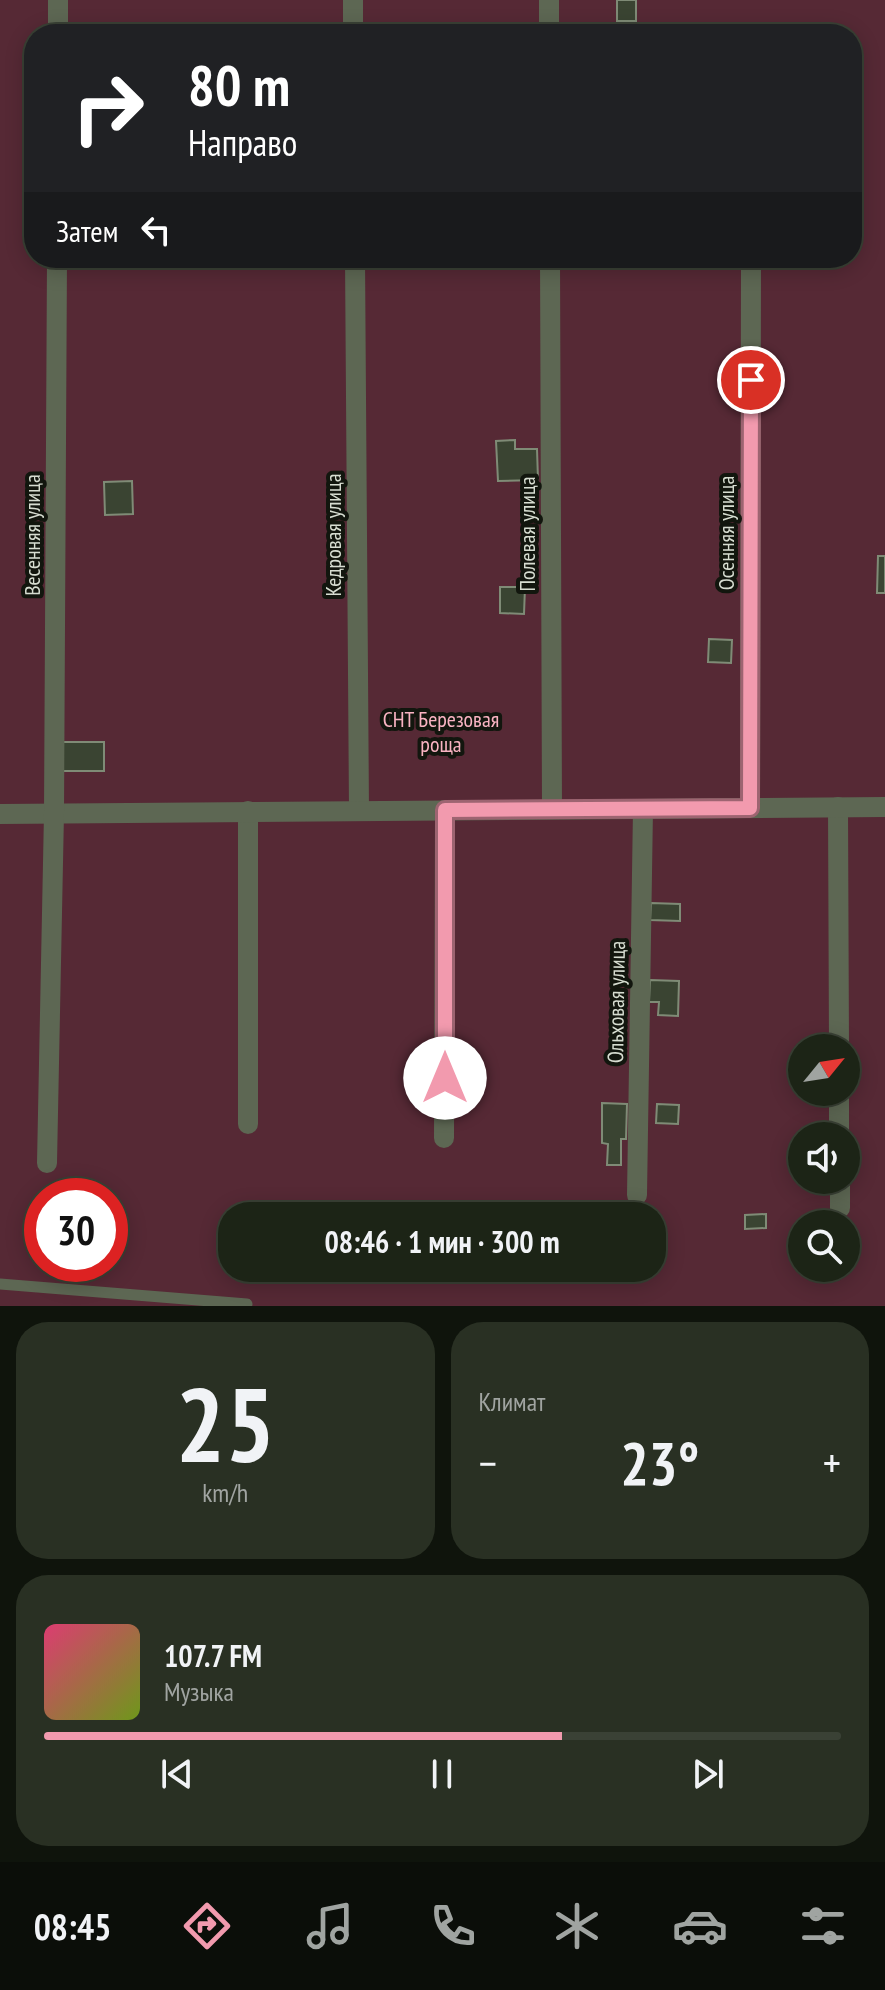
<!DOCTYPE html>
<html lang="ru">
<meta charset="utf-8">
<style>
:root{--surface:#1c2416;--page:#293023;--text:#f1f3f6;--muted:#a0a4a1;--line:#3a4135;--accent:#f29aae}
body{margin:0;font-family:"PT Sans Narrow",sans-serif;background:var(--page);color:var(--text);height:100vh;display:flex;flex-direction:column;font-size:30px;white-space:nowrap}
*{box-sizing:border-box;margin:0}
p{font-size:26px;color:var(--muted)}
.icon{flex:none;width:44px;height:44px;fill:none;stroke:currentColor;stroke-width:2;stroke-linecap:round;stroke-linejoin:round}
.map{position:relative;height:1306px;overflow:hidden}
.sheet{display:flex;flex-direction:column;gap:16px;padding:16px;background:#0f140c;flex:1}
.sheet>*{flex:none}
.hud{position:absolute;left:24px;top:24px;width:838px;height:244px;border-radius:32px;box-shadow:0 4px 20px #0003,0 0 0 2px var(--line);background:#202124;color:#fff;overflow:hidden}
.needle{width:52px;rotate:60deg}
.buttons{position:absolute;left:788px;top:1034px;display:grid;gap:16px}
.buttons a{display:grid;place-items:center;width:72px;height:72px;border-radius:50%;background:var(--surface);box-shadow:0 4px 20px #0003,0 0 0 2px var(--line);font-size:40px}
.speed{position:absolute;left:24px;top:1178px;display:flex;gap:16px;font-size:40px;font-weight:700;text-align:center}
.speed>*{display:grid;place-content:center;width:104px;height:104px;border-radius:50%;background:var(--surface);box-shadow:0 4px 20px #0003,0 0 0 2px var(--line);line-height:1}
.speed .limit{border:12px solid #d22;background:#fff;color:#111}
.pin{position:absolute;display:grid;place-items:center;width:68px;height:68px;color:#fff;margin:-34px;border:4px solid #fff;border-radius:50%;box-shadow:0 2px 8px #0007}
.me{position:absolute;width:88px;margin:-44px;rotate:0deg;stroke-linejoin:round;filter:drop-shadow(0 0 6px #0008)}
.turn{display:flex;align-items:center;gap:28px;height:168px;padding:0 32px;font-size:36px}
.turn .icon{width:104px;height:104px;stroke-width:2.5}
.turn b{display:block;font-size:56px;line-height:68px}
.then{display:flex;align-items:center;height:76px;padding:0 32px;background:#0003;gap:16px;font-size:30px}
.big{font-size:60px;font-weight:800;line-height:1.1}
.sheet .widget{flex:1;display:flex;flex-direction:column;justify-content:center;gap:12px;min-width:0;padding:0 28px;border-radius:32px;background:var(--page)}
.sheet .dial{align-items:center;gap:0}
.dial b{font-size:104px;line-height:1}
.song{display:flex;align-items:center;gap:24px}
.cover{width:96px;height:96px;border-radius:12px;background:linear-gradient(135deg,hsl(340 70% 55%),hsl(80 70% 35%))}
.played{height:8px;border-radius:4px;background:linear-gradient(90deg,var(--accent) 65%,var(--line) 65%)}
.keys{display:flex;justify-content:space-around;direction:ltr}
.heat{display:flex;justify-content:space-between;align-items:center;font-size:44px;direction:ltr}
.sheet .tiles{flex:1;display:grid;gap:16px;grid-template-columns:1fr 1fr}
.widget:last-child{grid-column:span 2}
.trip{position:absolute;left:218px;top:1202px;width:448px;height:80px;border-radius:32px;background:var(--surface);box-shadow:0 4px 20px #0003,0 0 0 2px var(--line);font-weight:800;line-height:80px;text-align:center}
.dock{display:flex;height:128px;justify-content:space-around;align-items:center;background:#0b0e09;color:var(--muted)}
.dock .icon{width:56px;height:56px}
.dock .selected{color:var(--accent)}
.dock b{font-size:36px;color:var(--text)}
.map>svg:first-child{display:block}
.green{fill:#562935;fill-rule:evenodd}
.building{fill:#3a4432;stroke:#7f8b76;stroke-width:2}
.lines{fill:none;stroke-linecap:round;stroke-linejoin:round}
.lane{stroke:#5d6753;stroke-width:11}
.street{stroke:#5d6753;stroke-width:20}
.route-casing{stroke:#9d6471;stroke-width:20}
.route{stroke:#f29aae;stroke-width:14}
.labels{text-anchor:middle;stroke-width:8;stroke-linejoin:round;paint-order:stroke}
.street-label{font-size:22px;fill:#d7ddd1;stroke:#12160e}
.park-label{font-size:22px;fill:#f9b3c2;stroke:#12160e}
</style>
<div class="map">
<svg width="885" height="1306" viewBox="0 0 885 1306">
<rect width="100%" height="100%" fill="#26301e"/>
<path class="green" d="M0,0H885V1306H0ZM34,34H852V258H34ZM802,1048H846V1092H802ZM802,1136H846V1180H802ZM42,1196H110V1264H42ZM232,1216H652V1268H232ZM802,1224H846V1268H802Z"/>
<g class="building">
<rect x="617" y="0" width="19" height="21"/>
<path d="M515,440V449H537L538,480L498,481L496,441Z"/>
<path d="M132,481L133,514L105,515L104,482Z"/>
<path d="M878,556H885V593H877Z"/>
<path d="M500,587H525L524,614L500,613Z"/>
<path d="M709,639L732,640L731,663L708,662Z"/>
<path d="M63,742H104V771H62Z"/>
<path d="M651,903L680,904V921L650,920Z"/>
<path d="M650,980L679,981L678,1016L658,1015L659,1002H649Z"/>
<path d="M602,1103L627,1104L626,1139H621V1165H607L608,1144L602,1143Z"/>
<path d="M657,1104L679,1105L678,1124L656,1123Z"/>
<path d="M766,1214V1228L745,1229V1215Z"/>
</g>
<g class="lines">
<path class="lane" d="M0,1284L247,1304"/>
<g class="street">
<path d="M353,0V34"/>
<path d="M549,0V34"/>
<path d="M58,34V0"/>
<path d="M355,258L359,811"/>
<path d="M550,258L552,809"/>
<path d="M838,807L839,1048"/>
<path d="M750,808L751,258"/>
<path d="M248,811V1124"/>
<path d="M0,814L885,807"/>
<path d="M839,1092V1136"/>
<path d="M444,1138L445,810"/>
<path d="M47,1163L54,813L57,258"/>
<path d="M840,1180V1208"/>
<path d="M637,1195L643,809"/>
</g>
</g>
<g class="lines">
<defs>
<path id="route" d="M445,1078V810L750,808L751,380"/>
</defs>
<use href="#route" class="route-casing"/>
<use href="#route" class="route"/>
</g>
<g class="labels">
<g class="street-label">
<text transform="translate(726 533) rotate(-90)" y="8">Осенняя улица</text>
<text transform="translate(527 534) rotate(-90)" y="8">Полевая улица</text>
<text transform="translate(32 535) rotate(-90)" y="8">Весенняя улица</text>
<text transform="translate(333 535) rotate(-90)" y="8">Кедровая улица</text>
<text transform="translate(616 1002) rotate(-89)" y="8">Ольховая улица</text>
</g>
<g class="park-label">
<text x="441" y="727">СНТ Березовая<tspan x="441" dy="25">роща</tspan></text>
</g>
</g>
</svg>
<div class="buttons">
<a><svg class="needle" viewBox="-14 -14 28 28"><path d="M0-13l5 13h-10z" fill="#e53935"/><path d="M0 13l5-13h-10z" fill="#a0a4a1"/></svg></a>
<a><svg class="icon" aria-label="sound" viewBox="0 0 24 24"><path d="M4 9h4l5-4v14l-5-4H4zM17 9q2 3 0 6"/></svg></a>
<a><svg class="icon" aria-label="search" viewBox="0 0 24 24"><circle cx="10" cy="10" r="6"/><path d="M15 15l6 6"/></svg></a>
</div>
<div class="speed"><div class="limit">30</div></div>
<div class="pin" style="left:751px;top:380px;background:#d93025"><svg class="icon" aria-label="arrive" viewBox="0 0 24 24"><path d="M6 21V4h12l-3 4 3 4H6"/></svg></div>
<svg class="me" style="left:445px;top:1078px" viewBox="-20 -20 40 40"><circle r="19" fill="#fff"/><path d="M0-13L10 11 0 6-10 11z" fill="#f29aae"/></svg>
<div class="trip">08:46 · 1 мин · 300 m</div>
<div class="hud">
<div class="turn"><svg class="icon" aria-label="right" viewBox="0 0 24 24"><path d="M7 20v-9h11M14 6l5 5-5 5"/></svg><div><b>80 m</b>Направо</div></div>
<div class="then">Затем<svg class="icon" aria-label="left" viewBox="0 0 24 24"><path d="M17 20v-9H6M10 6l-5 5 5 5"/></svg></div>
</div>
</div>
<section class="sheet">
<div class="tiles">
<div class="widget dial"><b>25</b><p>km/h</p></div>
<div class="widget"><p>Климат</p>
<div class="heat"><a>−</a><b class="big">23°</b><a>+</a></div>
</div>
<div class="widget">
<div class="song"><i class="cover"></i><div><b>107.7 FM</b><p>Музыка</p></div></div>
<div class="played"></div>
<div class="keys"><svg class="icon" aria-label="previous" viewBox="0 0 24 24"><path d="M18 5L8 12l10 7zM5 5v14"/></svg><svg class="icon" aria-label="pause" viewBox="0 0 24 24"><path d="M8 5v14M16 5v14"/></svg><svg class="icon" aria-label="next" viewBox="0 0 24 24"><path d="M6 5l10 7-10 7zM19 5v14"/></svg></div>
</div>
</div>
</section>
<nav class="dock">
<b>08:45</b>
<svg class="icon selected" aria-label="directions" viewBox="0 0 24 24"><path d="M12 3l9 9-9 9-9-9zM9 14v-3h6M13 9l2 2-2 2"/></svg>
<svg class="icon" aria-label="music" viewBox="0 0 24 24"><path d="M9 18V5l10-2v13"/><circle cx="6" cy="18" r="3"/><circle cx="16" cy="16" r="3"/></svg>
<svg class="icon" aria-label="phone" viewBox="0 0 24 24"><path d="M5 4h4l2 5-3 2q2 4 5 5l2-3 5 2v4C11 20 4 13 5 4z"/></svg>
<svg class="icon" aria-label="climate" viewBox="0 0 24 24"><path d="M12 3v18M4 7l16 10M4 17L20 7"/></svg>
<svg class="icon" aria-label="car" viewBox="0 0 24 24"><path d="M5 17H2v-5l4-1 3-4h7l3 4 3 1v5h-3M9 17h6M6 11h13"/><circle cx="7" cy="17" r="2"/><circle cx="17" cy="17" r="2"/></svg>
<svg class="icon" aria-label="filters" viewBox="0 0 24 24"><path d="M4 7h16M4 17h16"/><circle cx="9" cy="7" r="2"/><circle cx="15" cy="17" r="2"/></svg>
</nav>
